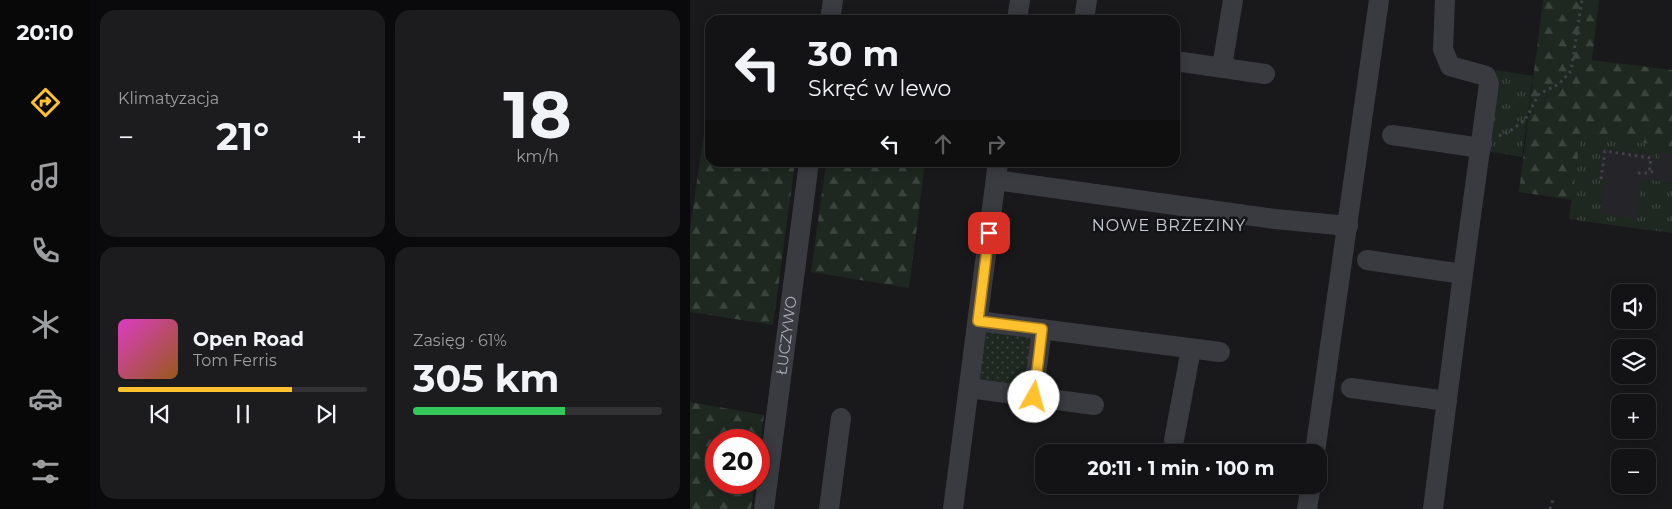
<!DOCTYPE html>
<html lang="pl">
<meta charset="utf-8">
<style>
:root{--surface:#131315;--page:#1c1c1e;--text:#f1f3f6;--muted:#9d9ea0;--line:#323234;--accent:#ffc12e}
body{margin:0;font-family:Montserrat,sans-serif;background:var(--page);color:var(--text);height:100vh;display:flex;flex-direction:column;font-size:19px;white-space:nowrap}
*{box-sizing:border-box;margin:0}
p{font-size:16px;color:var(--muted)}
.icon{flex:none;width:28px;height:28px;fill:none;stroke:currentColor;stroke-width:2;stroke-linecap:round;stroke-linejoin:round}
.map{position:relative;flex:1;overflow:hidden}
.side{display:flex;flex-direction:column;gap:10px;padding:10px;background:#0a0a0c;width:600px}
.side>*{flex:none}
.hud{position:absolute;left:15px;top:15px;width:475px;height:152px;border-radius:15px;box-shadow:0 2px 12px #0003,0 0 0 1px var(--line);background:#131315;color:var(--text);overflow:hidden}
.buttons{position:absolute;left:921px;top:284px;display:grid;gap:10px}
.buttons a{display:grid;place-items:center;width:45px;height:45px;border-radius:10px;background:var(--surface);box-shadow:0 2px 12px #0003,0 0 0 1px var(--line);font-size:25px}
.speed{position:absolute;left:15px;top:429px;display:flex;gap:10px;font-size:25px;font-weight:700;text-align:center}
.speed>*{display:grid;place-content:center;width:65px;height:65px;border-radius:50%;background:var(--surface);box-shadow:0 2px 12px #0003,0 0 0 1px var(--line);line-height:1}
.speed .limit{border:8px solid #d22;background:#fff;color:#111}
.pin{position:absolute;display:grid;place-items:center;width:42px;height:42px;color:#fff;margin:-21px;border-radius:10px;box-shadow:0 2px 8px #0006}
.me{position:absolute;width:55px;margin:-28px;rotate:7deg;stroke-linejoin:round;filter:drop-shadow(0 0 4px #0008)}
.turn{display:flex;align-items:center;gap:18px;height:105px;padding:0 20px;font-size:22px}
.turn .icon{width:65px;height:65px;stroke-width:2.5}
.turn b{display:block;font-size:35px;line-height:42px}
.lanes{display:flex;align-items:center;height:48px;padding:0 20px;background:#0003;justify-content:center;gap:25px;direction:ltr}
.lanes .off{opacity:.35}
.big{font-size:38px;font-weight:700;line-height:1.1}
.side .tile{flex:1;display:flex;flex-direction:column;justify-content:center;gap:8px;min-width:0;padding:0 18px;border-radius:15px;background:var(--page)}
.side .dial{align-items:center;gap:0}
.dial b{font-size:65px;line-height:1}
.song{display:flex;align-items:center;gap:15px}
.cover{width:60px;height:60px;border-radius:8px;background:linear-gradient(135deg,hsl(310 70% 55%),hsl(30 70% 35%))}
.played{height:5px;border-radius:2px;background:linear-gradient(90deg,var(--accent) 70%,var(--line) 70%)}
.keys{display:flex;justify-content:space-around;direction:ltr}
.heat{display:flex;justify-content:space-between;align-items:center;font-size:28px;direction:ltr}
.charge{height:8px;border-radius:4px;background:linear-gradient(90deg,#34c759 61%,var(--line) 0)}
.side .tiles{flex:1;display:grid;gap:10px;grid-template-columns:repeat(2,1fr)}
.trip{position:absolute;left:345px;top:444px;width:292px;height:50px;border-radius:15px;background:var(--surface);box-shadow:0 2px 12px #0003,0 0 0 1px var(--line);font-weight:700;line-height:50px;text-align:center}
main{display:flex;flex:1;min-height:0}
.menu{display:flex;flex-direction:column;width:90px;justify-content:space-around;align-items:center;background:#080808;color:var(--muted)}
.menu .icon{width:35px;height:35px}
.menu .active{color:var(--accent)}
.menu b{font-size:22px;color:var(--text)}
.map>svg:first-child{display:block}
.built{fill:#252529}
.grass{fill:url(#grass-tufts)}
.forest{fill:url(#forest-firs)}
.park{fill:url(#park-dots)}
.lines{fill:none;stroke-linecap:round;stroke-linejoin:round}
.path{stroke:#404248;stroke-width:3;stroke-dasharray:2.5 4;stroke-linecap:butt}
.minor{stroke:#3a3b41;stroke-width:20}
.route-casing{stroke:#a67d1e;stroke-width:12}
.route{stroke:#ffc12e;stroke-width:9}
.labels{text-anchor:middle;stroke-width:5;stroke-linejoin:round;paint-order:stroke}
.street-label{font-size:15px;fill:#abafbc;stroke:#141417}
.neighbourhood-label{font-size:16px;letter-spacing:1px;fill:#cccfd8;stroke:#141417}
</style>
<main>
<nav class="menu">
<b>20:10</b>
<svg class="icon active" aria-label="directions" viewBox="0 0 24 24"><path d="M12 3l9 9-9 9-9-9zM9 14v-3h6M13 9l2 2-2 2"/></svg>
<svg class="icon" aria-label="music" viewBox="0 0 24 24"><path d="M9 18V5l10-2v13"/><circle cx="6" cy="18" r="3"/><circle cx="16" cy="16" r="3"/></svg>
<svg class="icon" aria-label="phone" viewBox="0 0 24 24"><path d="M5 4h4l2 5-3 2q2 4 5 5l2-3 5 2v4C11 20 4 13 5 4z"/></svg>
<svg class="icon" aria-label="climate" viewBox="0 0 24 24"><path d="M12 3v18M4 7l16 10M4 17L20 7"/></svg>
<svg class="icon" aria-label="car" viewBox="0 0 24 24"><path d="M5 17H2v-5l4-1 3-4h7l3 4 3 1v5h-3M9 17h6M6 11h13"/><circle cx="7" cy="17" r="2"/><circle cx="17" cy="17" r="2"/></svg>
<svg class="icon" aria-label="filters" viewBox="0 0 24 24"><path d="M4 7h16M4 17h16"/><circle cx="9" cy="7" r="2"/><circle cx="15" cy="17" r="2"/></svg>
</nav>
<section class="side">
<div class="tiles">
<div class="tile"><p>Klimatyzacja</p>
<div class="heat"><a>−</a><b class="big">21°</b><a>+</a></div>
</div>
<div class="tile dial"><b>18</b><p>km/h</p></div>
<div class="tile">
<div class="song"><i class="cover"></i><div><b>Open Road</b><p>Tom Ferris</p></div></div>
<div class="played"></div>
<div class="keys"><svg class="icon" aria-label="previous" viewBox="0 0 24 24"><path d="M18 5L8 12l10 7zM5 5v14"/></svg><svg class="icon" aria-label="pause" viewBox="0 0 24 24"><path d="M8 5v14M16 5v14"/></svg><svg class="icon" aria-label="next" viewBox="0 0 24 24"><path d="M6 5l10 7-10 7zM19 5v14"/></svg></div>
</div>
<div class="tile"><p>Zasięg · 61%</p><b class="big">305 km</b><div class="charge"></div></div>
</div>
</section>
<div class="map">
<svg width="982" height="509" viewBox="0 0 982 509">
<defs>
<pattern id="grass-tufts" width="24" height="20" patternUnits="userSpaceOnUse" patternTransform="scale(1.25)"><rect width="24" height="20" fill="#1e2720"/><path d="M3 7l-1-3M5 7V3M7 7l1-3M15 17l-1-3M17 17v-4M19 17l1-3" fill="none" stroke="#3c443e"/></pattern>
<pattern id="forest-firs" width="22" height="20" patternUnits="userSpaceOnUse" patternTransform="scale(1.25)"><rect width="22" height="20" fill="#1e2720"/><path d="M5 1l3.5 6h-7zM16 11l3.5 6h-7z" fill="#3c443e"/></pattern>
<pattern id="park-dots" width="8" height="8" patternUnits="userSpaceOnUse" patternTransform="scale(1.25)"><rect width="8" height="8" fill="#1e2720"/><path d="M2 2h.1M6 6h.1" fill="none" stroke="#3c443e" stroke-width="1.8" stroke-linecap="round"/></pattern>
</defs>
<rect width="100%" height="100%" fill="#19191c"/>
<path class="built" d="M891,134L982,147V183L963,181L957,230L879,219Z"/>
<g class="grass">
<path d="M806,70L843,76L832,157L796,151Z"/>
<path d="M891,134L982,147V154L970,152L968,164H965L966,156L913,149L908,180L915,181L910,214L947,219L952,179L982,183V233L879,219Z"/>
</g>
<g class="forest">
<path d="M853,0H909L902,60L982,70V147L891,134L882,200L829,192Z"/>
<path d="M14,133L20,134V162L105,163L83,325L0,312V229Z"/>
<path d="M136,163H235L219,288L121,272Z"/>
<path d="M0,402L74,415L69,453V440H26V482L65,483L61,509H0Z"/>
</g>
<path class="park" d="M293,331L341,336L337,380L334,385L330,387L290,382L285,370Z"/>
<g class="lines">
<g class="path">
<path d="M809,136L820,131L835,120L849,94L869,84L881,71L892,0"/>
<path d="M948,173H959L965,170"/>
<path d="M911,179L915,151L961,158L959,173"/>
<path d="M860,509L863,499"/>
</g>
<g class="minor">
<path d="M140,20L143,0"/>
<path d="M327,20L330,0"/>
<path d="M394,20L397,0"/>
<path d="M485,61L575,74"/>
<path d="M532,67L543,0"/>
<path d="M702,135L791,148"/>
<path d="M306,180L585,219L658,226"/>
<path d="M677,260L773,274"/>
<path d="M288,321L530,352"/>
<path d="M279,388L404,405"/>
<path d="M661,388L757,401"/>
<path d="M343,397L352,329"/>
<path d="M484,440L501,349"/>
<path d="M625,452L689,0"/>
<path id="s1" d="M74,509L119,162"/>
<path d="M139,509L151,418"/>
<path d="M263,509L308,162"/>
<path d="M617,509L621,485"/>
<path d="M743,509L773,274L799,84L796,76L760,66L753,49L755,0"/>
</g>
</g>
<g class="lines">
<defs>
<path id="route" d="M299,233L288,321L352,329L344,397"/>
</defs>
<use href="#route" class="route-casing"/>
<use href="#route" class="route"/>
</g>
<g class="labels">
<g class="street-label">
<text dy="5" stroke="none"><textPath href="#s1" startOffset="175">ŁUCZYWO</textPath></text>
</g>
<g class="neighbourhood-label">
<text x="479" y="231">NOWE BRZEZINY</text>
</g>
</g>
</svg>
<div class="buttons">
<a><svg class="icon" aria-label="sound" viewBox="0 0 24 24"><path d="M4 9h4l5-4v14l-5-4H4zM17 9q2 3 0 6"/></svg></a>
<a><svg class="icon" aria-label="layers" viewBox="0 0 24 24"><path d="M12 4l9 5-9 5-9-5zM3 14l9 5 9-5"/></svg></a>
<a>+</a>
<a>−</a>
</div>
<div class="speed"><div class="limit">20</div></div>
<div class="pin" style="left:299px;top:233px;background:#d93025"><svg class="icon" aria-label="arrive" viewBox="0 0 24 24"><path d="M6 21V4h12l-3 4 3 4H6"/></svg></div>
<svg class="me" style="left:344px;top:397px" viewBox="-20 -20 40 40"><circle r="19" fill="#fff"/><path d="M0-13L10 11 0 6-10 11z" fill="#ffc12e"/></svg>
<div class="trip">20:11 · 1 min · 100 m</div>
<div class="hud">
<div class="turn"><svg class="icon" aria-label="left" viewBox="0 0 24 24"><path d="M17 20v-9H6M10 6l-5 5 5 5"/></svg><div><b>30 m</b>Skręć w lewo</div></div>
<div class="lanes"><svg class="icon" aria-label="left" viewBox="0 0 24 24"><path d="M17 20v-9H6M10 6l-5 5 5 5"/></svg><svg class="icon off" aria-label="ahead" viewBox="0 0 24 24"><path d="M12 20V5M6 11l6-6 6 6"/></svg><svg class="icon off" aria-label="right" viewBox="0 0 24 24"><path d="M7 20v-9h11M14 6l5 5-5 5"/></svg></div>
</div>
</div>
</main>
